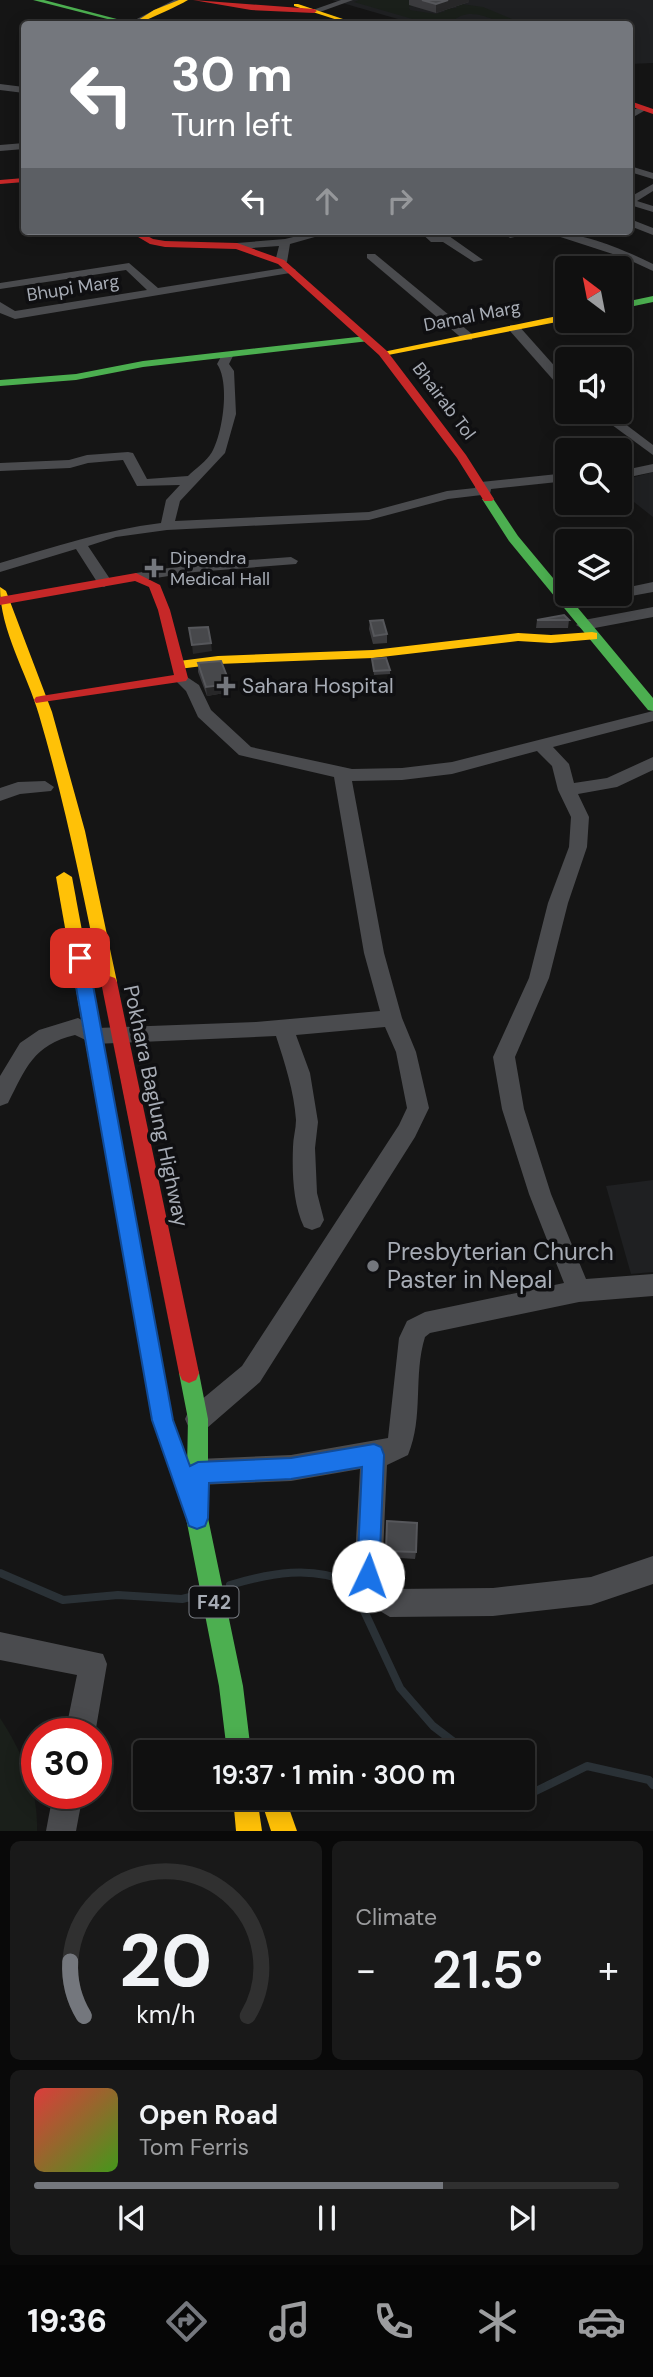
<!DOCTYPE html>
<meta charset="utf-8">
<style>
:root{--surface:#101010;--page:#191919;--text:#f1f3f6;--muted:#9c9d9f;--line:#303030;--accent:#74777d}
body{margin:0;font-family:"DM Sans",sans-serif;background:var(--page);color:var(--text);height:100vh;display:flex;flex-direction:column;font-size:26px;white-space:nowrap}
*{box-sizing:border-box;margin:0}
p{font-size:23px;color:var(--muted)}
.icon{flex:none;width:38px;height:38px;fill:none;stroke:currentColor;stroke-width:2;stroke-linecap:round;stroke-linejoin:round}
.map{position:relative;height:1831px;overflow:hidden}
.sheet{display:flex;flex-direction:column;gap:10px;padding:10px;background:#090909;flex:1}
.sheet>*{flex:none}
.banner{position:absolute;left:21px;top:21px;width:612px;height:214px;border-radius:7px;box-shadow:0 4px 18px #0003,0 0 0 2px var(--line);background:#74777d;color:#fff;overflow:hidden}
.needle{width:46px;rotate:328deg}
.tools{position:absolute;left:555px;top:256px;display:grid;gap:14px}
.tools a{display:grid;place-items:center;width:77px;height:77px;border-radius:7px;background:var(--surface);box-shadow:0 4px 18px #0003,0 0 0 2px var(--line);font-size:35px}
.speed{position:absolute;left:21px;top:1718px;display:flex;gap:14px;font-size:35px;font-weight:700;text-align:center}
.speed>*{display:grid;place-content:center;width:91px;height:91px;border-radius:50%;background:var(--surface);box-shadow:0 4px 18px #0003,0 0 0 2px var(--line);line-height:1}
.speed .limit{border:10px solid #d22;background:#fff;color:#111}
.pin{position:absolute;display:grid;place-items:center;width:60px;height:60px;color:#fff;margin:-30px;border-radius:14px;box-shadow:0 4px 10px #0006}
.me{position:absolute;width:77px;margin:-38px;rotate:3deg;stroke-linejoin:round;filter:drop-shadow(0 0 5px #0008)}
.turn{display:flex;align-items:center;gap:24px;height:147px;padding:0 35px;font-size:32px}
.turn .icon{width:91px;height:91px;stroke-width:2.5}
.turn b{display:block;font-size:49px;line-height:60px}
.lanes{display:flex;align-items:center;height:66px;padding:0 35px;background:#0003;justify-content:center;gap:35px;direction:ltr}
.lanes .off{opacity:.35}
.big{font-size:52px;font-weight:600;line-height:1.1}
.sheet .card{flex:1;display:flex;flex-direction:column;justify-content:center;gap:10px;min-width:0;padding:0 24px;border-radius:10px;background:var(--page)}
.sheet .dial{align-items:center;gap:0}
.dial svg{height:182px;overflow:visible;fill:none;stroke:var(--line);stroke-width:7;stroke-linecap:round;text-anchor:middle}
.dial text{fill:var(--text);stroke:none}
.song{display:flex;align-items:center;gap:21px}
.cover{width:84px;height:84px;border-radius:10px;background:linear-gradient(135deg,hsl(0 70% 55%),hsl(100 70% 35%))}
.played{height:7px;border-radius:4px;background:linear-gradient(90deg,var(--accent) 70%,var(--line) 70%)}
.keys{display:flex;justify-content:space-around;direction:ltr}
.heat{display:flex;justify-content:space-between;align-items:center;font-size:38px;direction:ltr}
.sheet .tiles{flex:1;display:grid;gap:10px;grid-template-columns:1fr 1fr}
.card:last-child{grid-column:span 2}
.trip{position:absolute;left:133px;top:1740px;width:402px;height:70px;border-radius:7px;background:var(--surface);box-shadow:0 4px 18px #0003,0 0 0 2px var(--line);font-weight:600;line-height:70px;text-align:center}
.dock{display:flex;height:112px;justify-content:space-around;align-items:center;background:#060606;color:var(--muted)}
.dock .icon{width:49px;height:49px}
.dock .current{color:var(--accent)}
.dock b{font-size:32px;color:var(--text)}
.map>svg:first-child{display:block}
.built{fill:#1f2022}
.green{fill:#1a1f1a}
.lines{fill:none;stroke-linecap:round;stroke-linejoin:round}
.stream{stroke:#2a3136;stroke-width:8}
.street{fill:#4a4b4e;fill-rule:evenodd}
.fast{fill:#4caf50;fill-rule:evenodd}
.slow{fill:#ffc107;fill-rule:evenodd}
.jam{fill:#c62828;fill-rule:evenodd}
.wall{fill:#3b3b3e}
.shaded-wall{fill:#272728}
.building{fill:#47484b;stroke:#56575b;stroke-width:2}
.route{fill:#1a73e8;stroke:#114b97;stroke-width:2}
.poi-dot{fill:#74777d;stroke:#0f0f11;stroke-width:2.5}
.labels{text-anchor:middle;stroke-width:7;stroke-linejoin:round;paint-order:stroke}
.far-street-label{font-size:18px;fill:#a7acb5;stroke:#0f0f11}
.far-poi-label{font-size:18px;fill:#a7acb5;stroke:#0f0f11;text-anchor:start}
.shield{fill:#0f0f11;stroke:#797d84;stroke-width:2}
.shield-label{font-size:19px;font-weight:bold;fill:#a7acb5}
.poi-label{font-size:21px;fill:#a7acb5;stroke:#0f0f11;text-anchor:start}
.street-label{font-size:21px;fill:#a7acb5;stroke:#0f0f11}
.near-poi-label{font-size:24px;fill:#a7acb5;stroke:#0f0f11;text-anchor:start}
</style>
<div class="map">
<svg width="653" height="1831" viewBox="0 0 653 1831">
<rect width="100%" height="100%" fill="#151515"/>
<g class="built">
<path d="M332,0H653V63L630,64V24H415Z"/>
<path d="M653,472V517L620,491V481Z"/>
<path d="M653,1180V1272L631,1274L606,1186Z"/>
</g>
<g class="green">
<path d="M359,0H408L419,4L409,7L410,10L436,14L446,11L442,9L457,8L454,3L483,7L524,24H489L497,21C481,14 465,9 452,22L457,24H430L354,2Z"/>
<path d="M0,1718C23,1753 38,1789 37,1831H0Z"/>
</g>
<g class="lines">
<g class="stream">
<path d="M0,1573L63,1600L118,1595L182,1599L194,1596"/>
<path d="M230,1585C271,1573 311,1565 351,1583L400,1688L433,1726L467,1752"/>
<path d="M523,1785L536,1791L587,1766L649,1780L653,1785"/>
</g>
<g class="street">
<path d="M174,0H184L136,24H127Z"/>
<path d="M341,0H353L317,13L310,11Z"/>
<path d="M0,84L24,87V93L0,90Z"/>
<path d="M641,106L649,108L630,119V112Z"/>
<path d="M24,143V149L0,151V145Z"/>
<path d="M630,166L653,173V179L630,172Z"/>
<path d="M653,184V191L637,201L653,206V212L630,205V197Z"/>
<path d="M630,219L653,228V235L630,226Z"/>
<path d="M318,231H336L290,244L287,262L281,265L275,262L279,246L237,249L232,246L237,243L285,239Z"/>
<path d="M419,231H431L437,236H449L483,260L474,262L443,242H431Z"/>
<path d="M500,231H513L519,236L510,238Z"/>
<path d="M542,231C578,231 621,248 653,264V271L625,258Z"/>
<path d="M367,254H375L472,334V340H464L367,258Z"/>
<path d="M129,263L158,288L290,267L296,270L290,273L15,319L0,313V302L15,311L147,290L126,270L0,289V283Z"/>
<path d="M510,325H518L567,380V392L563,391L510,331Z"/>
<path d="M227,352L233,356L229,364L234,371L236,414L225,453L180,501L175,521L369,512L447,491L475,488L476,483L481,482L567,473V481L491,489L490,494L448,499L369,520L167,530L116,537L88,546L112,582L104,587L99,585L76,549L0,572V563C54,547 104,530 161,523L166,500L180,485L137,486L123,460L88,463L70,468L0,471V463L69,460L87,455L128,452L133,453L147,479L188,476C195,469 207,461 212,452C223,432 230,382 217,364L223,353Z"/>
<path d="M593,411H608L653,445V455Z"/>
<path d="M653,464V472L620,479V471Z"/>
<path d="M291,557L298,561L296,564L195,572L136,581L129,577L136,573L195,564Z"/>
<path d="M653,582V592L566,608L558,603L561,600L594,593H620V589Z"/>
<path d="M653,607V617L584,630L576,625L584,620Z"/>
<path d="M181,673L199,685L211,710L251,747L352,769L402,768L452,762L653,711V721L553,747L569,764L574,783L607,778L653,757V770L617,787L578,794L589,817L587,847L568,903L549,978L515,1057L524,1109L551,1194L586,1279L653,1274V1296L579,1302L430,1333L425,1337C413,1375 424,1417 408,1455L387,1465L382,1575L385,1582L394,1589L493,1588L591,1577L653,1556V1584L591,1605L493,1616L390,1617L365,1602L354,1576L360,1469L291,1481L198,1485L189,1481L185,1472L189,1463L198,1459L291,1455L388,1438L399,1338L407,1321L425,1312L564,1283L529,1194L502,1109L493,1057L529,978L548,903L569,847L571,817L558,790L552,766L537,751L452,774L402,780L352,781L384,953L402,1018L416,1052L429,1108L415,1137L260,1382L207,1428L198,1431L189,1428L185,1419L189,1410L242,1366L399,1125L407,1108L396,1052L385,1027L296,1035L310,1073L318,1122L315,1148L317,1193L324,1220L320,1227L312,1230L304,1227C293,1204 292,1173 293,1147C293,1138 296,1129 296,1120C294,1091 285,1064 276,1036L94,1044L75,1035C33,1045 26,1068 8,1103L0,1106V1076L20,1043L39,1030L78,1018L97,1028L256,1022L380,1011L364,953L334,777L239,755L198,717L186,691L173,678Z"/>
<path d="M45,781L54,787L51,791L20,794L0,801V788L18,782Z"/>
<path d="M0,1632L103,1654L107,1664L95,1734H65L77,1675L0,1660Z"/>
<path d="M53,1794H83L76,1831H46Z"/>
</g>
<g class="fast">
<path d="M33,0H44L136,24H127Z"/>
<path d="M653,296V302L620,309V303Z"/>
<path d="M366,336L369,337V341L143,367L76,380L0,386V380L76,374L143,361Z"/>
<path d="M488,496L492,497L518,536L653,698V711L648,710L509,541L482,499Z"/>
<path d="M189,1363L196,1366L199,1373L208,1419V1518L243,1686L251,1752H227L219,1686L186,1518L188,1419L179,1373L182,1366Z"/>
</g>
<g class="slow">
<path d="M179,0H188C180,5 138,25 132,24L154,10Z"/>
<path d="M294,4H298L358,24H350L294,6Z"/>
<path d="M567,314V320L383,356L378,353Z"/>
<path d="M0,587L6,591L52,712L85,831L117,982L115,986H103L101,982C83,892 65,803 39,715C27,673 0,631 0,587Z"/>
<path d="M592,632L597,633V639L551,643L518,641L373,658L218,664L179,669L172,665L179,661L218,656L373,650L518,633L551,635Z"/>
<path d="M64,872L72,877L163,1366L160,1373L153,1376L146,1373L143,1366L56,877Z"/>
<path d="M233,1797H257L262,1831H236Z"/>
<path d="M260,1797H285L297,1831H271Z"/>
</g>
<g class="jam">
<path d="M193,0L314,9L317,11L314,13L251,10Z"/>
<path d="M630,101L653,109V114L630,106Z"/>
<path d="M24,178V182L0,184V180Z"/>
<path d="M128,231H138L153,239L165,241L237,243L284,260L387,351L466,455L494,499L492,501H484L457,458L379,355L278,264L236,249L165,247L150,244Z"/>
<path d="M136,573L160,585L170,610L188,678L186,681L36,703L34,700L36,697L41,696L174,675L158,610L149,587L135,581L0,605V597Z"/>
<path d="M109,976L115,978L117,982L199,1373L196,1380L189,1383L182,1380L179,1373L101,982L103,978Z"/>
<path d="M153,1356L160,1359L163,1366L173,1420L200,1496L197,1504L189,1507L181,1504L153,1420L143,1366L146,1359Z"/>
</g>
</g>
<g class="wall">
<path d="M409,0H469V2L436,13L409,5Z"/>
<path d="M537,620H569L568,628H536Z"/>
<path d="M370,621L387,634V643L373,644L369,629Z"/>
<path d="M372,659L390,670V674L374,675Z"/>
<path d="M198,663L230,684V692L207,696L198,672Z"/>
<path d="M387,1521L416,1552L415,1559L385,1557Z"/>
</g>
<g class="shaded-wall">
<path d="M448,0H469V2L436,13V4Z"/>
<path d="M211,643L212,651L193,654L192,645Z"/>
<path d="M230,684V692L207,696L206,687Z"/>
</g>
<g class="building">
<path d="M422,0H448L436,4Z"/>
<path d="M564,615L569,620H537Z"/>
<path d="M383,620L387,634L374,636L370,621Z"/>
<path d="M208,627L211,643L192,645L189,628Z"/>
<path d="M386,658L390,670L374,671L372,659Z"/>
<path d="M221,661L230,684L206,687L198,663Z"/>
<path d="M387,1521L417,1523L416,1552L386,1551Z"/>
</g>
<path class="route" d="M80,952L88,958L173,1420L190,1466L198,1462L291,1458L374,1444L381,1447L384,1455L379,1576L376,1584L368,1588L360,1584L357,1576L362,1467L291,1479L209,1483L208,1518L205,1526L197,1529L189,1526L152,1420L71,958Z"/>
<g class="poi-dot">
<path d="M150.5 557.5h7v7h7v7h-7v7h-7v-7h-7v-7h7z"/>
<path d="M222.5 675.5h7v7h7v7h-7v7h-7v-7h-7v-7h7z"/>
<circle cx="373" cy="1266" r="7"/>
</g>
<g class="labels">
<g class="far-street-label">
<text transform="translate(73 288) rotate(-9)" y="6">Bhupi Marg</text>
<text transform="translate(472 316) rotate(-11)" y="6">Damal Marg</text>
<text transform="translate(444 401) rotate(53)" y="6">Bhairab Tol</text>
</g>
<g class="far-poi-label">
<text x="170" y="564">Dipendra<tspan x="170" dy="21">Medical Hall</tspan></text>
</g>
<rect class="shield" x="189.5" y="1586.5" width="49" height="31" rx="5"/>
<g class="shield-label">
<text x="214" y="1609">F42</text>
</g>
<g class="poi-label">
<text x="242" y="693">Sahara Hospital</text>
</g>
<g class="street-label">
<text transform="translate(156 1106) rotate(78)" y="7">Pokhara Baglung Highway</text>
</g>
<g class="near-poi-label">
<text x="387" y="1260">Presbyterian Church<tspan x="387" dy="28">Paster in Nepal</tspan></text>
</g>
</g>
</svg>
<div class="tools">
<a><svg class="needle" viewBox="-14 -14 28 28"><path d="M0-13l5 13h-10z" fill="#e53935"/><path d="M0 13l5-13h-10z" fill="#9c9d9f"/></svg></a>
<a><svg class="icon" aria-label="sound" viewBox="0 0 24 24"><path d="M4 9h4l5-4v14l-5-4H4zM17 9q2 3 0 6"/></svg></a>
<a><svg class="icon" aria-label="search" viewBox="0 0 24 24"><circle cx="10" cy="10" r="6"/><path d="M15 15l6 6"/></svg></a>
<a><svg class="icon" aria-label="layers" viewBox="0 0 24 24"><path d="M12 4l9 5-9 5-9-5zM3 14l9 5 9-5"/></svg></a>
</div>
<div class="speed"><div class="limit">30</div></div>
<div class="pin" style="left:80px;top:958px;background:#d93025"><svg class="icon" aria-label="arrive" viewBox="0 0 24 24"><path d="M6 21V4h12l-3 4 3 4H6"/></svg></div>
<svg class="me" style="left:368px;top:1576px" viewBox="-20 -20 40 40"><circle r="19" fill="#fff"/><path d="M0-13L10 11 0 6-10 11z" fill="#1a73e8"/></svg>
<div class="trip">19:37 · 1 min · 300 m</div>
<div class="banner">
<div class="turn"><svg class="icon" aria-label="left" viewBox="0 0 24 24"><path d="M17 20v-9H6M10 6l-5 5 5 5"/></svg><div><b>30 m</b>Turn left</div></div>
<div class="lanes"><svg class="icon" aria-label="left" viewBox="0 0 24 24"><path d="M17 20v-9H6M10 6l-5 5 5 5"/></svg><svg class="icon off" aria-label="ahead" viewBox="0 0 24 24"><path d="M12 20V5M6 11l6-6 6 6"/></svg><svg class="icon off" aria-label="right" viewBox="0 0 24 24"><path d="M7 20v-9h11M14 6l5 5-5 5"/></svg></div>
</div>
</div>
<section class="sheet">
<div class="tiles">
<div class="card dial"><svg viewBox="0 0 100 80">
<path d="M14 69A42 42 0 1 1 86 69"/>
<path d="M14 69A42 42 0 0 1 8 45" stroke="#74777d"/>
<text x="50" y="56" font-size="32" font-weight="700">20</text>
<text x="50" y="72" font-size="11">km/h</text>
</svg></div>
<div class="card"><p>Climate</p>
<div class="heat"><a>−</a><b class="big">21.5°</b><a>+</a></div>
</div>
<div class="card">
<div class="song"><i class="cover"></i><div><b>Open Road</b><p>Tom Ferris</p></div></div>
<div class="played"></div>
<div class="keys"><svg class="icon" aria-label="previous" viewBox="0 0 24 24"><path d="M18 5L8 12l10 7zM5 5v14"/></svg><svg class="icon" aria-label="pause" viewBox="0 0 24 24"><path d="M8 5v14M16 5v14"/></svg><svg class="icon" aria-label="next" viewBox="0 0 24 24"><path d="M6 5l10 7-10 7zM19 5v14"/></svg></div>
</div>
</div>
</section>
<nav class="dock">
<b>19:36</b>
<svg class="icon current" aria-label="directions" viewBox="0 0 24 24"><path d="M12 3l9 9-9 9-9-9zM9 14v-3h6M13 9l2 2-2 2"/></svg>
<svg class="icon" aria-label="music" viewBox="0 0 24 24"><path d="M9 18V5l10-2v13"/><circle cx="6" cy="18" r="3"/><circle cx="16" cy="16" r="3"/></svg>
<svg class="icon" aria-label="phone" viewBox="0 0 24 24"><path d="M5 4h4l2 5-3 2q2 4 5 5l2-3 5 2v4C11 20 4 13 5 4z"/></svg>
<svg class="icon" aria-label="climate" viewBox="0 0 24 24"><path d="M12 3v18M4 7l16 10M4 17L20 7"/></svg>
<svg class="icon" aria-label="car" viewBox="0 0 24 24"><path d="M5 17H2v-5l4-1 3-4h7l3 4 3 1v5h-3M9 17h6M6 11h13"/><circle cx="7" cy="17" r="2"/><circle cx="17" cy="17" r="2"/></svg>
</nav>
